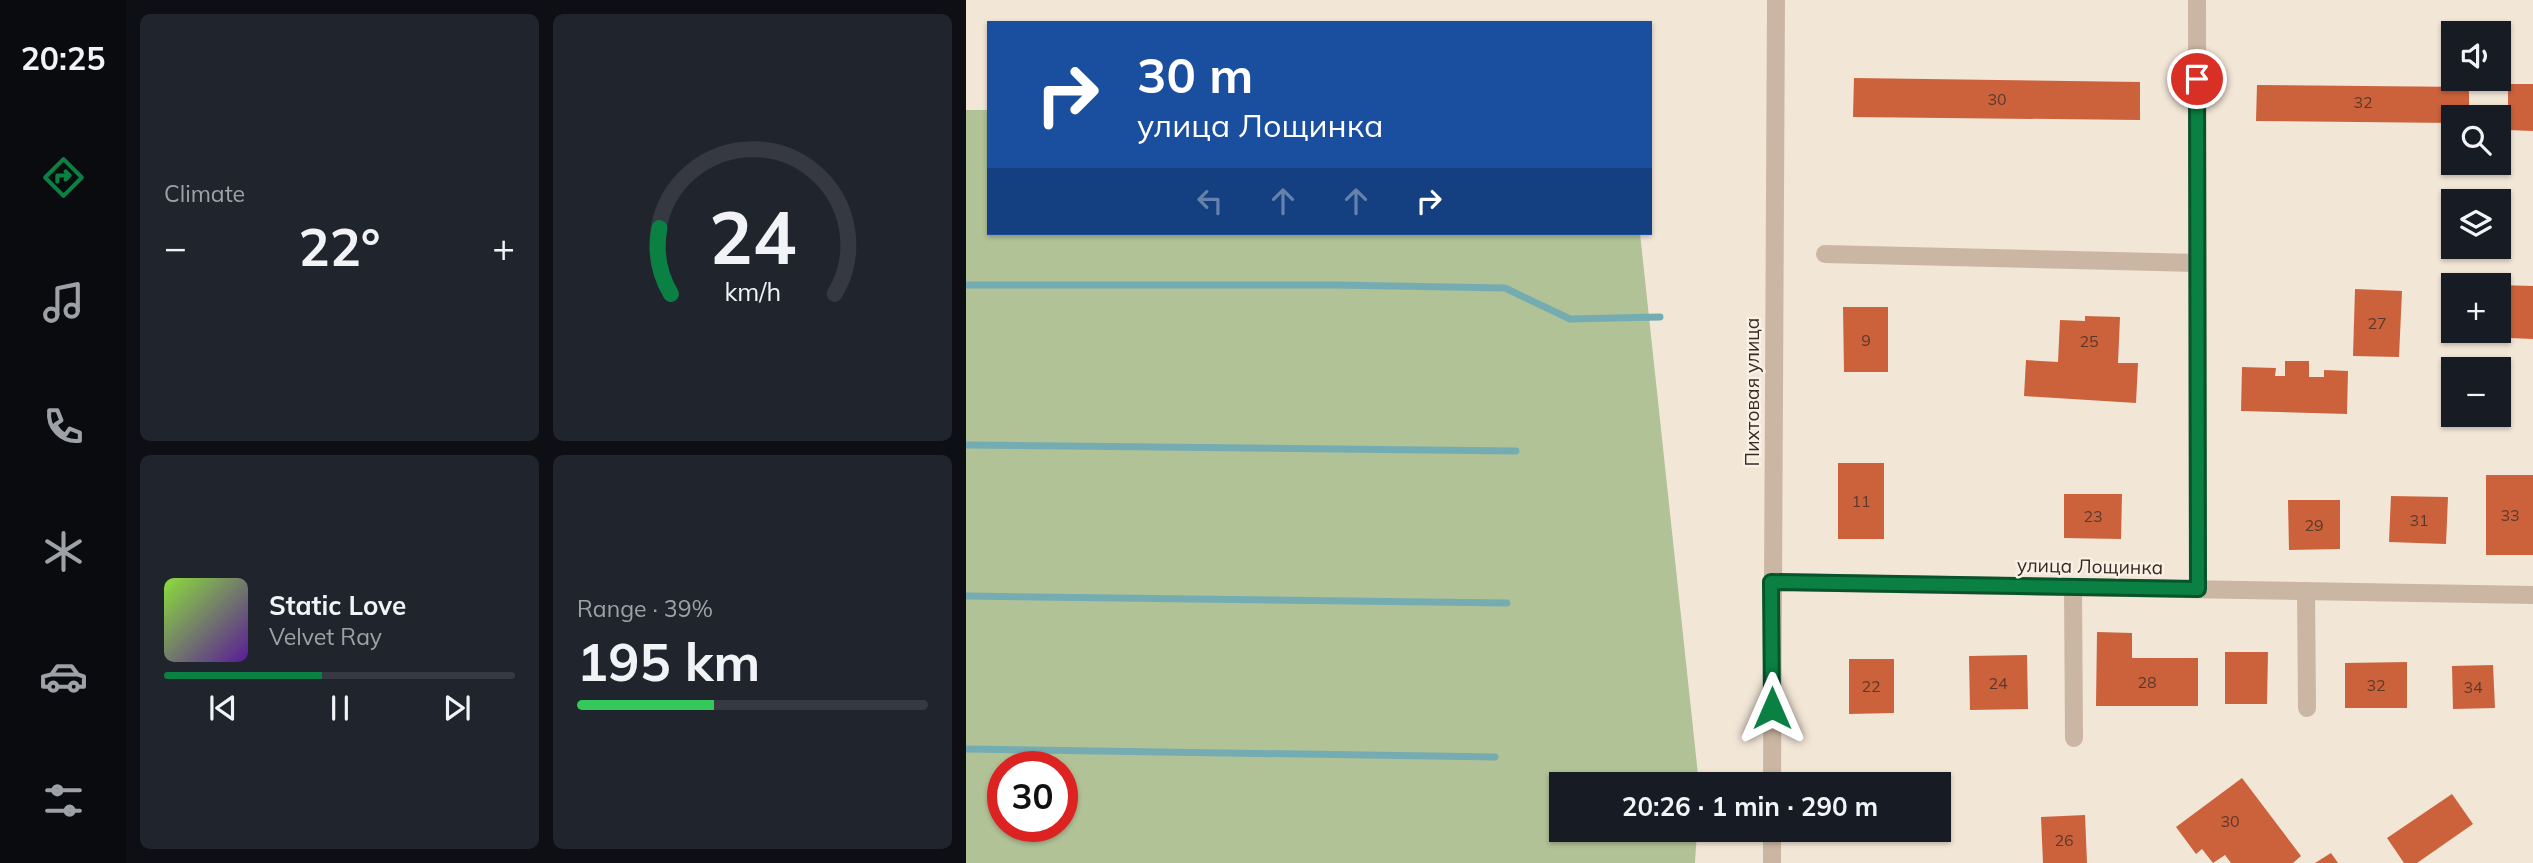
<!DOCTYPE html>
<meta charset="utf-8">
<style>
:root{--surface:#171b24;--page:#20242c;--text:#f1f3f6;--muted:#9ea1a6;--line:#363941;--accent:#0b8043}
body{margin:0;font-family:Mulish,sans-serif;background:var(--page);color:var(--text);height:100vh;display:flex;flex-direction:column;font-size:26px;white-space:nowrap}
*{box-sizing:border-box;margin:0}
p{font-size:23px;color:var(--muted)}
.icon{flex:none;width:38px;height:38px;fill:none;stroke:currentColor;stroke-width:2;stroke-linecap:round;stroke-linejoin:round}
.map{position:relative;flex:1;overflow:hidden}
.side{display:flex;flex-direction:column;gap:14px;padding:14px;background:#0d0f14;width:840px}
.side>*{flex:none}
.guide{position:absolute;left:21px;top:21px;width:665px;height:214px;border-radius:0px;box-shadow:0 2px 5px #0004;background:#1a4fa0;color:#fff;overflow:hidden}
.buttons{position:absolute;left:1475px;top:21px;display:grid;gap:14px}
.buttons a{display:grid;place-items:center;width:70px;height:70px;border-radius:0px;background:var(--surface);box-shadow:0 2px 5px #0004;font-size:35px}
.speed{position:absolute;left:21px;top:751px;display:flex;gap:14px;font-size:35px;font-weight:700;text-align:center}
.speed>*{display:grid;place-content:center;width:91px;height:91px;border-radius:50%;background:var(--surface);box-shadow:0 2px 5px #0004;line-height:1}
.speed .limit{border:10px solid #d22;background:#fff;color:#111}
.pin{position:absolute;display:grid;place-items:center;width:60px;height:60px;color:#fff;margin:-30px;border:4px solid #fff;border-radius:50%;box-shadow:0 2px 7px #0007}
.me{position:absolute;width:77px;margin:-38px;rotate:0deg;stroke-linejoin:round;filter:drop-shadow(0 0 5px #0008)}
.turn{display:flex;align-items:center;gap:24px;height:147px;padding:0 35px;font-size:32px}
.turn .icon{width:91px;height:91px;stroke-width:2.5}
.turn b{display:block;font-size:49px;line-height:60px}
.lanes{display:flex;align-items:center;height:66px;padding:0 35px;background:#0003;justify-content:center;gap:35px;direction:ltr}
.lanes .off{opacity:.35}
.big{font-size:52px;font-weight:700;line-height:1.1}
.side .tile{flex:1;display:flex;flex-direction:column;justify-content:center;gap:10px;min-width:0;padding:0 24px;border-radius:10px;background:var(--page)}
.side .dial{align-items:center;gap:0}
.dial svg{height:182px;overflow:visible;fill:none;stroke:var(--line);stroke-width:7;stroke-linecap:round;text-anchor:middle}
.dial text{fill:var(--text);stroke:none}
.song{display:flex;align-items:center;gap:21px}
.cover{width:84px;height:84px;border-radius:10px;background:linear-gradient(135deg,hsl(90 70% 55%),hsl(270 70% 35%))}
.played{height:7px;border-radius:4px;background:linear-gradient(90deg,var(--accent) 45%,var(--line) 45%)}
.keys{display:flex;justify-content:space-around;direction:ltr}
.heat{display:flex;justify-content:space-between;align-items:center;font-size:38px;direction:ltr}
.charge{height:10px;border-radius:5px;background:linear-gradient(90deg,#34c759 39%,var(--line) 0)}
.side .tiles{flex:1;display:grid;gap:14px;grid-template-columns:repeat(2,1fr)}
.trip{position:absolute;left:583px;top:772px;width:402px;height:70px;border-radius:0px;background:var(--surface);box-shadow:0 2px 5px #0004;font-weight:700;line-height:70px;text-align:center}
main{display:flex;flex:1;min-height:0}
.tab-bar{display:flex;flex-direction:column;width:126px;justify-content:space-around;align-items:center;background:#090b0e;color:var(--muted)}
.tab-bar .icon{width:49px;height:49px}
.tab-bar .current{color:var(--accent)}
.tab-bar b{font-size:32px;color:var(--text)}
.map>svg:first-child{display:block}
.green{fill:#b2c297;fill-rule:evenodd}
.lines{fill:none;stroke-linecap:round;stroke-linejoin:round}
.stream{stroke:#75acb1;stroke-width:7}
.building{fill:#cc623b}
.minor{stroke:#cbb6a3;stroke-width:18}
.route-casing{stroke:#07532c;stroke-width:18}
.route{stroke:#0b8043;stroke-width:12}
.labels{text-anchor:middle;stroke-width:5;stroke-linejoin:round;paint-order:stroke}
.number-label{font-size:16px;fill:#5b392a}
.street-label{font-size:19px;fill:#352b25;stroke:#faf0e4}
</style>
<main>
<nav class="tab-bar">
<b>20:25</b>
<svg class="icon current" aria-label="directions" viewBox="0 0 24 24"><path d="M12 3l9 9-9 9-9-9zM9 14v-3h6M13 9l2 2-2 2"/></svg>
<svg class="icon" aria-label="music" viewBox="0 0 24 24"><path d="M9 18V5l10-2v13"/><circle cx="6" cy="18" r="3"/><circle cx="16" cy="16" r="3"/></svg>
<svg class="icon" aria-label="phone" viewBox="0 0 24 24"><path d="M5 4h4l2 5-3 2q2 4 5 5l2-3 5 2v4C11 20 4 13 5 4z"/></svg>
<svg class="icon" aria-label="climate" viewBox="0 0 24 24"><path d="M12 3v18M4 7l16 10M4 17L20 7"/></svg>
<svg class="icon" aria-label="car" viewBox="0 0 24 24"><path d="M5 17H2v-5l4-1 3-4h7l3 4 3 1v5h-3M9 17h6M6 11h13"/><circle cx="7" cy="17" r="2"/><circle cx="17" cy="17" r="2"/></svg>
<svg class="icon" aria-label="filters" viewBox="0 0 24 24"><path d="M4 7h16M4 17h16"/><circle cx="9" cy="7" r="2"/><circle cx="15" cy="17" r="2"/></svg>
</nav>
<section class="side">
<div class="tiles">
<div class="tile"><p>Climate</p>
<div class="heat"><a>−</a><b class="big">22°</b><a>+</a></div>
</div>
<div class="tile dial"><svg viewBox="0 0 100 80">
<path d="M14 69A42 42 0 1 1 86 69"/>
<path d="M14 69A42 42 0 0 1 9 40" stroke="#0b8043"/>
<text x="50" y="56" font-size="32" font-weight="700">24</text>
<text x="50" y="72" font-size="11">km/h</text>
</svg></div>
<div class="tile">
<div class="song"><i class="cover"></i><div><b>Static Love</b><p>Velvet Ray</p></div></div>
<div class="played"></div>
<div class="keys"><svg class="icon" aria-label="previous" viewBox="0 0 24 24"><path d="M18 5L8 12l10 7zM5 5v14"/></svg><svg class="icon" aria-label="pause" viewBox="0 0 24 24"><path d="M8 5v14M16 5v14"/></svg><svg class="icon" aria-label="next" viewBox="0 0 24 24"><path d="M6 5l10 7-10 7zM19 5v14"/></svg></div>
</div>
<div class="tile"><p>Range · 39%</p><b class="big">195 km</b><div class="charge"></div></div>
</div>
</section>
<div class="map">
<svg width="1567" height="863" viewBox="0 0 1567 863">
<rect width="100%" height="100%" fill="#f2e6d7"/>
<path class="green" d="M0,110H23V233H674L733,784H595V830H731L729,863H0ZM96,766V826H37V766Z"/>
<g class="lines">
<g class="stream">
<path d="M0,285H370L539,288L604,319L694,317"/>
<path d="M0,445L550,451"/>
<path d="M0,596L541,603"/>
<path d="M0,749L529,757"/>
</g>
</g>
<g class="building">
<path d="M888,78L1174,82V120L887,117Z"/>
<path d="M1542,84H1567V131L1542,130Z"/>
<path d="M1291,85L1503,87V117H1488V123L1290,121Z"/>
<path d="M1533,285L1567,286V339L1519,337L1520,331H1533Z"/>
<path d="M1389,289L1436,291L1433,357L1387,356Z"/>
<path d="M877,307H922V372H878Z"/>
<path d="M1119,316L1154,317L1152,363H1172L1170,403L1058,396L1060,360L1092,362L1094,320L1119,321Z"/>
<path d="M1319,361H1343V377H1358V370L1382,371L1381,414L1275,411L1276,367L1310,368L1309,376H1319Z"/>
<rect x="872" y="463" width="46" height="76"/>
<rect x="1520" y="475" width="47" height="80"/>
<path d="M1098,494H1156L1155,539L1098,538Z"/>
<path d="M1425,496L1482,497L1480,544L1423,542Z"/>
<path d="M1322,500H1374V549L1323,550Z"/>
<path d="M1131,632L1166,633V658H1232V706H1130Z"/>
<path d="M1259,652H1302L1301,704H1259Z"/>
<path d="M1061,655L1062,709L1004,710L1003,656Z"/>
<path d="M883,659H928V713L883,714Z"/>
<path d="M1441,662V708H1379V663Z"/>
<path d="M1527,665L1529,708L1487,709L1486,666Z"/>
<path d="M1276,778L1335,856L1327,863H1265L1259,855L1247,863L1236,849L1230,854L1210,827Z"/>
<path d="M1486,794L1507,824L1451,863H1438L1421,838Z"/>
<path d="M1119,815L1121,863H1077L1075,817Z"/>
<path d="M1365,853L1372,863H1349Z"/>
</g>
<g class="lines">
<g class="minor">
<path d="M1231,0L1232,589"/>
<path d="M859,254L1231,263"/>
<path d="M805,582L1567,595"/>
<path d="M1107,587L1108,738"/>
<path d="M1340,591L1341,708"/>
<path d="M806,784L810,0"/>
<path d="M806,830V863"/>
</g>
</g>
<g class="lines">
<defs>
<path id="route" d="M806,708L805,582L1232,589L1231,79"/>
</defs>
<use href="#route" class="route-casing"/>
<use href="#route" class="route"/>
</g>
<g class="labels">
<g class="number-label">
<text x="1031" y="105">30</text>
<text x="1397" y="108">32</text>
<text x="1411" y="329">27</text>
<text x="900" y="346">9</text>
<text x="1123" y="347">25</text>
<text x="895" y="507">11</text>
<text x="1544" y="521">33</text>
<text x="1127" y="522">23</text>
<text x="1453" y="526">31</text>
<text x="1348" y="531">29</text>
<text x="1181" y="688">28</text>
<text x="1032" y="689">24</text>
<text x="1410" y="691">32</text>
<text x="905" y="692">22</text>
<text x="1507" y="693">34</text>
<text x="1264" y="827">30</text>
<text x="1098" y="846">26</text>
</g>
<g class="street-label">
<text transform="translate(786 392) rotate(-90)" y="7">Пихтовая улица</text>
<text transform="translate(1124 566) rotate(1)" y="7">улица Лощинка</text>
</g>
</g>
</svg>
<div class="buttons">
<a><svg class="icon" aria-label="sound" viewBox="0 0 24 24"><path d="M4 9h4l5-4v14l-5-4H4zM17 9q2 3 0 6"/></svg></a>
<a><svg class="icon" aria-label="search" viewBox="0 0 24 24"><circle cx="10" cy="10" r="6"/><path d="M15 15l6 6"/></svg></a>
<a><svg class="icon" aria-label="layers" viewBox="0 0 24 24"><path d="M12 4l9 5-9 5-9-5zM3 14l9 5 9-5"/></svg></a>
<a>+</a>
<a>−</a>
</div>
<div class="speed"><div class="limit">30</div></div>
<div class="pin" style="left:1231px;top:79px;background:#d93025"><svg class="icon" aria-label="arrive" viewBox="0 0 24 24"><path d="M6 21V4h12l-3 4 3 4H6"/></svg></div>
<svg class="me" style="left:806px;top:708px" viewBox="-20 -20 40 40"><path d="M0-17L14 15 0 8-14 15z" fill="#0b8043" stroke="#fff" stroke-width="4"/></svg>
<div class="trip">20:26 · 1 min · 290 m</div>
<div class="guide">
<div class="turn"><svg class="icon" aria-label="right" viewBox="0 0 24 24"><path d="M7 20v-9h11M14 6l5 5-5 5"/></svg><div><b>30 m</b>улица Лощинка</div></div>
<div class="lanes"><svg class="icon off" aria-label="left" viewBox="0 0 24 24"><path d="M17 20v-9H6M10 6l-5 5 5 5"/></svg><svg class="icon off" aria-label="ahead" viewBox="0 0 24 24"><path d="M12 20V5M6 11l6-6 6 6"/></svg><svg class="icon off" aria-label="ahead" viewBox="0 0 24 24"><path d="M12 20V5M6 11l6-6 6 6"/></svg><svg class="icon" aria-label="right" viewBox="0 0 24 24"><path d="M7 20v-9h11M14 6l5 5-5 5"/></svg></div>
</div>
</div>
</main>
